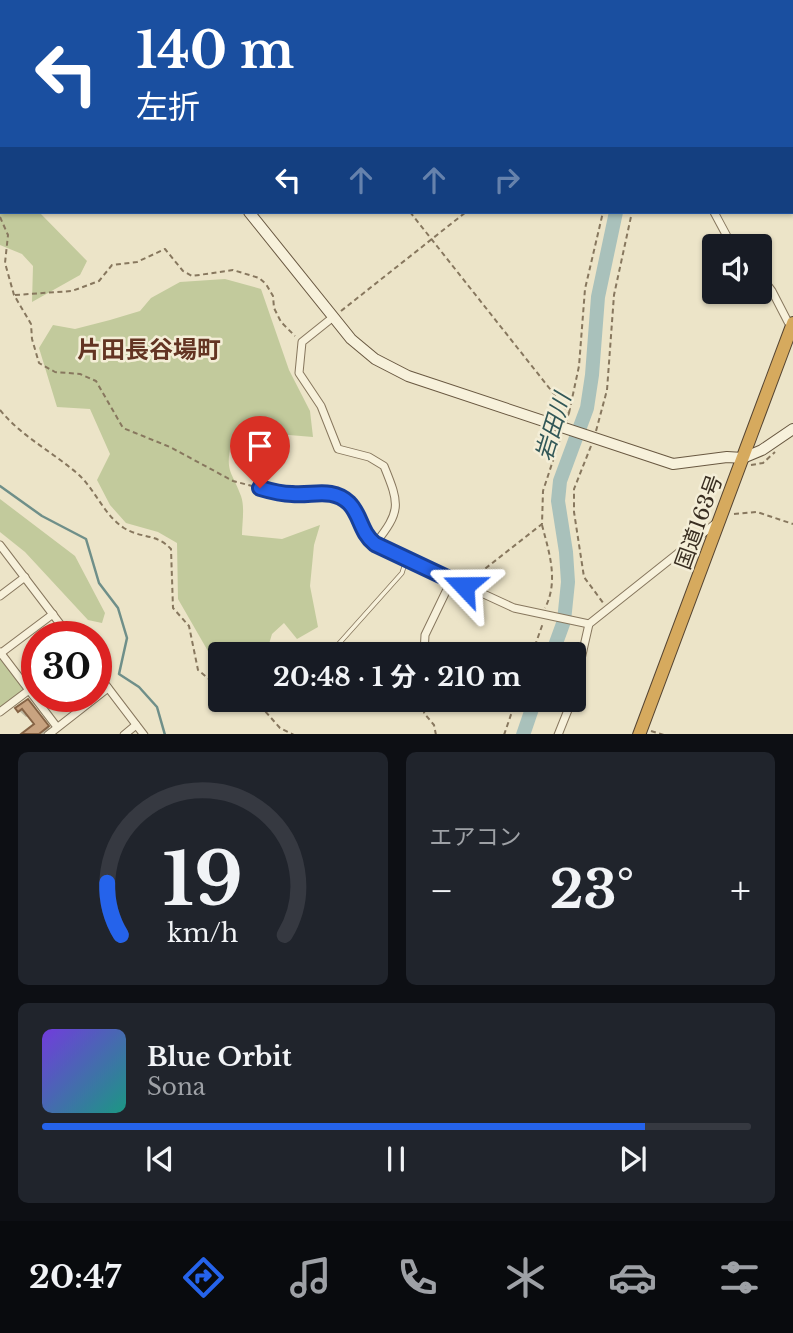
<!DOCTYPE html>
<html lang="ja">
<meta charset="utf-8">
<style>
:root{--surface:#171b24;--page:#20242c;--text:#f1f3f6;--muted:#9ea1a6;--line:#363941;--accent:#2563eb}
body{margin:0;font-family:"Libre Baskerville","Noto Sans JP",serif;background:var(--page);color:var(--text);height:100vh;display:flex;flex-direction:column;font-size:26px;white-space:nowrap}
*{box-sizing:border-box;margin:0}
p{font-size:23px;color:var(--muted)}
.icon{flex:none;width:38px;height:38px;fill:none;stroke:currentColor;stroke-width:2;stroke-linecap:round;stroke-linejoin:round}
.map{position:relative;height:734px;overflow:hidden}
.details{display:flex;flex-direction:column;gap:18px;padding:18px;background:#0d0f14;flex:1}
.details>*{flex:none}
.banner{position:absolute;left:0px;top:0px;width:794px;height:214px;box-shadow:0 2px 5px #0004;background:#1a4fa0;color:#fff;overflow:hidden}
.fabs{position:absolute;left:702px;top:234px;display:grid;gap:14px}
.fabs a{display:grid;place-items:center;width:70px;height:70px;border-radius:7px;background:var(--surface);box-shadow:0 2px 5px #0004;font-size:35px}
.speed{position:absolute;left:21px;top:621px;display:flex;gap:14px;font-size:35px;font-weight:700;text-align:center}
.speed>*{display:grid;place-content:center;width:91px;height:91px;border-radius:50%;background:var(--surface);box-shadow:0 2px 5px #0004;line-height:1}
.speed .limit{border:10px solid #d22;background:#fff;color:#111}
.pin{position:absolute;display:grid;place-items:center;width:60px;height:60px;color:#fff;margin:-72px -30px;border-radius:50% 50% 50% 0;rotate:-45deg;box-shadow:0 0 7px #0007}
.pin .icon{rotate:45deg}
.me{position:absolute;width:77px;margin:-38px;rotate:293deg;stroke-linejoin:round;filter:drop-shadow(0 0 5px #0008)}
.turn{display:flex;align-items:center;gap:24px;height:147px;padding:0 21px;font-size:32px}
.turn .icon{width:91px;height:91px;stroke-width:2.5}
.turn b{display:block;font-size:49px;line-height:60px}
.lanes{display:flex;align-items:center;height:66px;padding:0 21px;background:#0003;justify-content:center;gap:35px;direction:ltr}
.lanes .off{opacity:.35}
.big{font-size:52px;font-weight:700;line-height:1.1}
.details .tile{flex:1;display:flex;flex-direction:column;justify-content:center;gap:10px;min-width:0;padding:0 24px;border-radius:10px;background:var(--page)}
.details .dial{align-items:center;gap:0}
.dial svg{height:182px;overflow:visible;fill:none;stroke:var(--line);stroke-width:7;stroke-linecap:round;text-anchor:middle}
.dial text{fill:var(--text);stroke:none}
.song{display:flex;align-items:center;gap:21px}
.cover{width:84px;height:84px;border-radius:10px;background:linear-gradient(135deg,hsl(260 70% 55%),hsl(170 70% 35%))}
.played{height:7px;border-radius:4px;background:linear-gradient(90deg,var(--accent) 85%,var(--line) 85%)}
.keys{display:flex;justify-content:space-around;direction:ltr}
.heat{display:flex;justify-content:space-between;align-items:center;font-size:38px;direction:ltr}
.details .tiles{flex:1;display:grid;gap:18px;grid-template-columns:1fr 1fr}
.tile:last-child{grid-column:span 2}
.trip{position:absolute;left:208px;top:642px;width:378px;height:70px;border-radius:7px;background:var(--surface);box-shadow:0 2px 5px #0004;font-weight:700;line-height:70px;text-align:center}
.tab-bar{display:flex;height:112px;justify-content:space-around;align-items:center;background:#090b0e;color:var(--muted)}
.tab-bar .icon{width:49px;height:49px}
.tab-bar .on{color:var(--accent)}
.tab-bar b{font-size:32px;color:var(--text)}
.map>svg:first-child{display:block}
.green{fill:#c2ca9c}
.shadow{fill:#0003}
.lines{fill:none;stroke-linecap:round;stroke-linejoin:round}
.stream{stroke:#6f8f89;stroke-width:2.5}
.river{stroke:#a9c1bb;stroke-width:14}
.building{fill:#c8a380;stroke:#856345;stroke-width:2}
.lane-casing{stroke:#87775e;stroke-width:5}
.street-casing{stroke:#87775e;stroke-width:9}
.secondary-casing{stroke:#695841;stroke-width:12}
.highway-casing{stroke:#564532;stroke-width:14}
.path{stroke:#87775e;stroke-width:2;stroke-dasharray:5 3.5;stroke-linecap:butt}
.lane{stroke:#f7f1db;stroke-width:3.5}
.street{stroke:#f7f1db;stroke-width:7}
.secondary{stroke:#f7f1db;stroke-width:10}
.highway{stroke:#d6aa5e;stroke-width:12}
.route-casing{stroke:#184099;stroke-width:18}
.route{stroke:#2563eb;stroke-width:12}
.labels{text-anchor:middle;stroke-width:5;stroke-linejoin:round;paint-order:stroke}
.street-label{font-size:21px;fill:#392e21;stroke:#f4eed7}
.water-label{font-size:23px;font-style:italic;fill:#315757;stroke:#f4eed7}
.quarter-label{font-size:24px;font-weight:bold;fill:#633422;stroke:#f4eed7}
</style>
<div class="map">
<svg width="793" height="735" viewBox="0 0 793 735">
<rect width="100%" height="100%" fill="#ece4c8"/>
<g class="green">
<path d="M0,89L2,212H39L87,261L80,275L32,302L33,266L22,254L0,245Z"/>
<path d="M225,279L261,289L289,370L310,411L313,437L265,433L231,444C225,473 232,471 241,496C245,507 242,523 242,535L282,539L320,525L314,545L310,586L318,627L297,639L284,623L272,634L266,654H220V672L178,599L177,543L158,532L126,523L110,505L97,480L110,454L90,409L57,407L39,348L53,325L75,329L110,320L140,311L151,298L180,282Z"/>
<path d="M0,499L75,556L105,613L102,623L88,620L25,552L0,532Z"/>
<path d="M0,656L23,686L22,692L0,709Z"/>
</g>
<path class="shadow" d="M34,708L54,734L53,735H24L36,725L29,715L26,717L17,709Z"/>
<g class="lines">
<path class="stream" d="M0,486L42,516L86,539L99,583L118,608L127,638L119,674L139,687L157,707L165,735"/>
<g class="river">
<path d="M644,2L645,0"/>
<path d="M552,654L564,621L568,582L566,552L558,501L560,481L587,408L592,375L598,297L616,212"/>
<path d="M523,735L535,700"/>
</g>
</g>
<path class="building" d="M28,699L49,726L39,734H21L34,724L22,709L18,712L15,708Z"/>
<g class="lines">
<defs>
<g id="lane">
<path d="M260,488C270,491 281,494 292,494C313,496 338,485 353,507C361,520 362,533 375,544"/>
<path d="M335,648L402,573L406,560"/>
</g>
<g id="street">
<path d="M542,0L543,2"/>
<path d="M714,212L729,240L735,247"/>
<path d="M760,275L772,291L788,322L792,325"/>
<path d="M332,318L302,342L299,373L321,406L338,449L369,457L384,466C400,505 401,511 375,544L514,608L589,624"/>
<path d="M0,545L70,637"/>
<path d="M0,596L25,577"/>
<path d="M0,652L57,727"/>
<path d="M1,653L53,614"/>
<path d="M424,654L425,635L451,581"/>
<path d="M96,672L144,735"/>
<path d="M574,690L589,624L716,523"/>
<path d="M0,712L37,684"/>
<path d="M48,735L108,688"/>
<path d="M124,735L136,725"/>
<path d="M558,735L572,700"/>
</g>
<g id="secondary">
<path d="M83,0L84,2"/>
<path d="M249,212L351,339L375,359L408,376L673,464L727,457L743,458L762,450L793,429"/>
</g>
<path id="highway" d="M639,735L793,323"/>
</defs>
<use href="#lane" class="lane-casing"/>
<use href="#street" class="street-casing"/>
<use href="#secondary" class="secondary-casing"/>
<use href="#highway" class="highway-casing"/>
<g class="path">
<path d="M244,0L245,2"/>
<path d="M119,2L121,0"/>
<path d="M629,2V0"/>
<path d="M663,2V0"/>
<path d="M410,212L569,413L566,421"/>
<path d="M0,217L8,235L5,263L14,295L31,324L32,339L39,363L55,372L80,374L96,381L123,428L170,447L233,481L256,487"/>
<path d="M15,295L72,291L99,281L112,265L137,262L165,249L183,271L192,276L233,270L259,278L266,284L273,296L274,308L281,322L295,336"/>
<path d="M341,311L466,212"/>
<path d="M0,410C22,437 53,452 79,475C96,491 104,515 124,528C142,539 156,533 171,549L173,608L189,626L198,670L220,688"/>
<path d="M569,413L579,366L585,289L603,212"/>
<path d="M596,431L607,390L614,295L632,212"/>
<path d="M591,446L574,489V512L584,577L604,604"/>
<path d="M751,465L763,463L775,452"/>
<path d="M734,514L757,512L793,524"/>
<path d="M542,525C549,552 559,581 545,608"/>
<path d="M472,579L542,524L543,491L561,436"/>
<path d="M532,654L543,623"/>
<path d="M243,700L264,710L280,728L294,735"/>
<path d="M427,700L424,713L434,725L436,735"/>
<path d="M264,709L269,700"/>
<path d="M651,731L664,735"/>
<path d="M504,735L516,700"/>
</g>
<use href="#lane" class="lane"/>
<use href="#street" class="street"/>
<use href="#secondary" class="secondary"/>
<use href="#highway" class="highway"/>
</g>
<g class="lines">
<defs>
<path id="route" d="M260,488C270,491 281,494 292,494C313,496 332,487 349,503C361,515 360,532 375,544L464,586"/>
</defs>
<use href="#route" class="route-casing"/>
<use href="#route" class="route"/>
</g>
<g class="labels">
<g class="street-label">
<text transform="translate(699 522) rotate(-70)" y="7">国道163号</text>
</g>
<g class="water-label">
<text transform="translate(553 427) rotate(-73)" y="8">岩田川</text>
</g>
<g class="quarter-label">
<text x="149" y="358">片田長谷場町</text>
</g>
</g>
</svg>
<div class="fabs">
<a><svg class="icon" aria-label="sound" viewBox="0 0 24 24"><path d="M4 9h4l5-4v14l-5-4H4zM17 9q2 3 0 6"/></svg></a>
</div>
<div class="speed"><div class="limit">30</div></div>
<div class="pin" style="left:260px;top:488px;background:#d93025"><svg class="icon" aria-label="arrive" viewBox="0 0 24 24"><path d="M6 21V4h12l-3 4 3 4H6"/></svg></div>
<svg class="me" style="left:464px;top:586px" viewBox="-20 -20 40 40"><path d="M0-17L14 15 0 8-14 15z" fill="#2563eb" stroke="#fff" stroke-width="4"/></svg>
<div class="trip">20:48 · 1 分 · 210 m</div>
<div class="banner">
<div class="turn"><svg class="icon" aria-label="left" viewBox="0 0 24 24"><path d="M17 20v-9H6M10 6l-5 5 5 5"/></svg><div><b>140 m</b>左折</div></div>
<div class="lanes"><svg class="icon" aria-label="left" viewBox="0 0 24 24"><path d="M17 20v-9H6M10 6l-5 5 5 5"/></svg><svg class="icon off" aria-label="ahead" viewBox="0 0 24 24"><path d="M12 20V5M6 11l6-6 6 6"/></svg><svg class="icon off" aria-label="ahead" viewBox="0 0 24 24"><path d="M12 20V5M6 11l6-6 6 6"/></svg><svg class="icon off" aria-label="right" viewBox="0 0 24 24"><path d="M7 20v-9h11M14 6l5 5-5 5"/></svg></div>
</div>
</div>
<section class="details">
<div class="tiles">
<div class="tile dial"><svg viewBox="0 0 100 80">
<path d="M14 69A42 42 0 1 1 86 69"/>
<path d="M14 69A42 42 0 0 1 8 46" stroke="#2563eb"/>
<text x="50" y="56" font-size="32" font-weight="700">19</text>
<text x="50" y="72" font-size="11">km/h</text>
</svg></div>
<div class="tile"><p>エアコン</p>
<div class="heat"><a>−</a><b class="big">23°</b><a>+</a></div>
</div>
<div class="tile">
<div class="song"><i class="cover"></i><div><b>Blue Orbit</b><p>Sona</p></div></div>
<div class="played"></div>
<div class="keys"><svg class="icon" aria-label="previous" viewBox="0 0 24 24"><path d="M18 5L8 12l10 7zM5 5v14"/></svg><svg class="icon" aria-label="pause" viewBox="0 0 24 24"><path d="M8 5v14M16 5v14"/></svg><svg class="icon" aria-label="next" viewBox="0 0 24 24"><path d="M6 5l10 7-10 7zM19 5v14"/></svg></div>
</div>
</div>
</section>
<nav class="tab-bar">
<b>20:47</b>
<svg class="icon on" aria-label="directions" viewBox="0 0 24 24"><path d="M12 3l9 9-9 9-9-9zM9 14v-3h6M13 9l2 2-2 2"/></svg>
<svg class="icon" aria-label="music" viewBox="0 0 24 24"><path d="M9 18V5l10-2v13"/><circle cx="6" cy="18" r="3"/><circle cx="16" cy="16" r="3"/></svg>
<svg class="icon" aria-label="phone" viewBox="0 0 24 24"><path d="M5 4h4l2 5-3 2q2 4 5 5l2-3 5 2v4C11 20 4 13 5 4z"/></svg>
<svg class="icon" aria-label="climate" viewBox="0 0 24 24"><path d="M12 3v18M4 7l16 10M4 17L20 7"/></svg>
<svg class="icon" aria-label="car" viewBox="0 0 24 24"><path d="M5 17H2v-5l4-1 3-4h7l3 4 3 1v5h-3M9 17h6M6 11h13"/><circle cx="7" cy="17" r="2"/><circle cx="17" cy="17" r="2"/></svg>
<svg class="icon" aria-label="filters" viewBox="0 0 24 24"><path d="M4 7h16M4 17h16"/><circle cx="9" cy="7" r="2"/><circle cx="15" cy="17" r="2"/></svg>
</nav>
